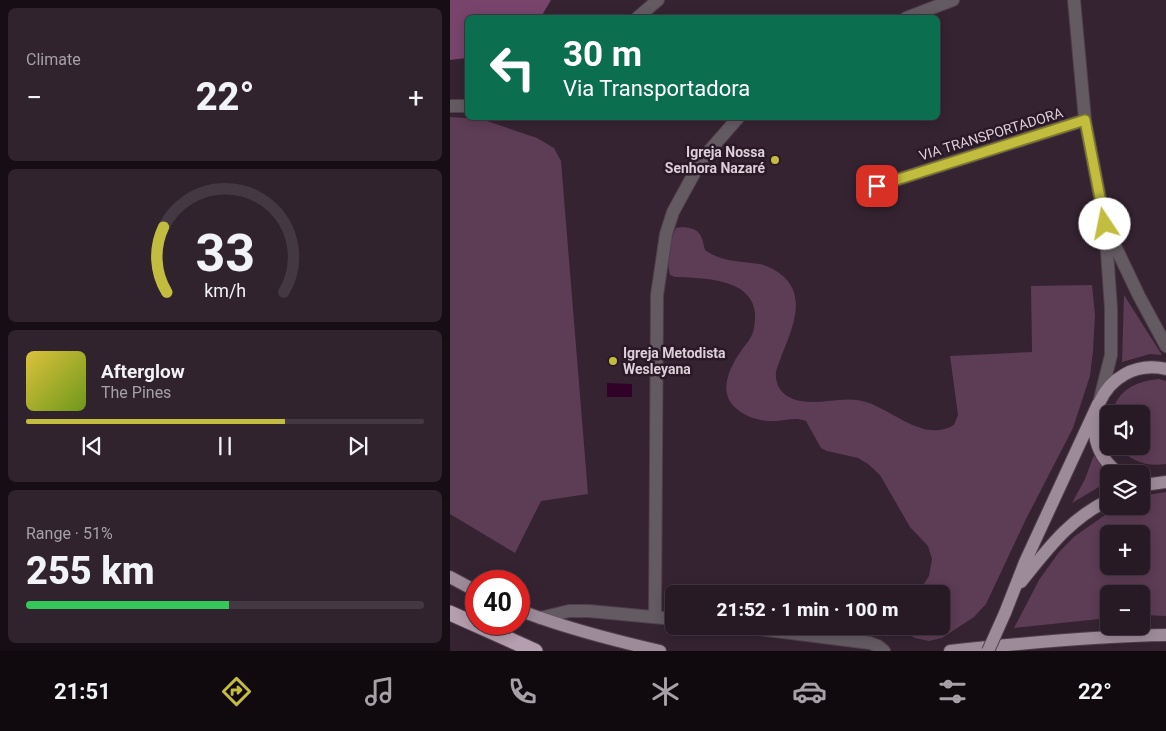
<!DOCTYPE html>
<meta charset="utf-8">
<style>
:root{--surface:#281a25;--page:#30232d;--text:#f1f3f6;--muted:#a5a1a7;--line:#443842;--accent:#c2bd3f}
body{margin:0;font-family:Roboto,sans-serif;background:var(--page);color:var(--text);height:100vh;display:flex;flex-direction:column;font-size:19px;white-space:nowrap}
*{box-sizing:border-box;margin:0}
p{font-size:16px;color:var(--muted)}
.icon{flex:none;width:28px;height:28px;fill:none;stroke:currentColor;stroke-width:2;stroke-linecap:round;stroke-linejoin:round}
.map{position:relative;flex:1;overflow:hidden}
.sheet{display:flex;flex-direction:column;gap:8px;padding:8px;background:#160e14;width:450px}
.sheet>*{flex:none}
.guide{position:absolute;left:15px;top:15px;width:475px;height:105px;border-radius:8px;box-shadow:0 2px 12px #0003,0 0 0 1px var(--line);background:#0b6e4f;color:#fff;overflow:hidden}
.controls{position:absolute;left:650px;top:405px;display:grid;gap:10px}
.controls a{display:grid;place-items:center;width:50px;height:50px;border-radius:8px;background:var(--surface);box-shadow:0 2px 12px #0003,0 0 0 1px var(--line);font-size:25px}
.speed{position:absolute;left:15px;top:570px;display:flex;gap:10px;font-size:25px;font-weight:700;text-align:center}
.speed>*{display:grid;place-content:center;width:65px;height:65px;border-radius:50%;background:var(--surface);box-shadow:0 2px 12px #0003,0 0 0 1px var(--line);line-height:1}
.speed .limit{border:8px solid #d22;background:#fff;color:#111}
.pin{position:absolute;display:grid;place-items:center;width:42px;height:42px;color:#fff;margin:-21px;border-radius:10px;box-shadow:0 2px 8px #0006}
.me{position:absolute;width:55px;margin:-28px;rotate:349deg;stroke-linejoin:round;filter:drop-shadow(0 0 4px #0008)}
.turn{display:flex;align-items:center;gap:18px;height:105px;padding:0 15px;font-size:22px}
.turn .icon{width:65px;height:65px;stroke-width:2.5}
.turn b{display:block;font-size:35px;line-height:42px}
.big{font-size:38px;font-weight:800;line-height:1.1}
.sheet .widget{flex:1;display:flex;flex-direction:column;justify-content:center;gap:8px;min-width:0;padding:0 18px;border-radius:8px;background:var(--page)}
.sheet .dial{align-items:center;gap:0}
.dial svg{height:130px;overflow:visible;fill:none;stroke:var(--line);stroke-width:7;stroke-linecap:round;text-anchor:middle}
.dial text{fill:var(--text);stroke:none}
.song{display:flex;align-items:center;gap:15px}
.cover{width:60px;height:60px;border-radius:8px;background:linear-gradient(135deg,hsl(50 70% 55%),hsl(80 70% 35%))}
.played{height:5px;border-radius:2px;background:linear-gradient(90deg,var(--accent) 65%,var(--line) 65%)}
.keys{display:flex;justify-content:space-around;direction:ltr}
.heat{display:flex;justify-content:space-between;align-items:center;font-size:28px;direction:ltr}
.charge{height:8px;border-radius:4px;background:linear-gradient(90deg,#34c759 51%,var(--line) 0)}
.trip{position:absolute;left:215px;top:585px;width:285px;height:50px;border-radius:8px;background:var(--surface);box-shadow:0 2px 12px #0003,0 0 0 1px var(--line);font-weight:800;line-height:50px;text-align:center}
.tabs{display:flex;height:80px;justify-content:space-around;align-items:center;background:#100a0f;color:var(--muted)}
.tabs .icon{width:35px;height:35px}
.tabs .selected{color:var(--accent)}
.tabs b{font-size:22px;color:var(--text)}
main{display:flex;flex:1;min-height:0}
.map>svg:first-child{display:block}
.green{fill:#5d3c55;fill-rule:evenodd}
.forest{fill:#78446c}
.water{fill:#310129}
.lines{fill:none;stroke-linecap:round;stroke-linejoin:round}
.service-casing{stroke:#503f4c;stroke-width:14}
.minor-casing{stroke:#503f4c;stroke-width:14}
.tertiary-casing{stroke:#503f4c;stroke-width:14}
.primary-casing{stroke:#503f4c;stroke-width:14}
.motorway-casing{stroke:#503f4c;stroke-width:17}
.service{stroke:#645b62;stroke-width:12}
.minor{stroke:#645b62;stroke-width:12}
.tertiary{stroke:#645b62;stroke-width:12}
.primary{stroke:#9e8b99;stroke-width:12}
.motorway{stroke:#b59eaf;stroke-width:15}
.primary-bridge-casing{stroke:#503f4c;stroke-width:14;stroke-linecap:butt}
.primary-bridge{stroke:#9e8b99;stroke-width:12}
.route-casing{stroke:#7e7b29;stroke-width:12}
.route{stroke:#c2bd3f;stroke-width:9}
.poi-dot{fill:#c2bd3f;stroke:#2b1927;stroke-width:2}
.labels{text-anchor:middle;stroke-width:5;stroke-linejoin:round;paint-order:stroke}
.street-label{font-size:14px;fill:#dccfd8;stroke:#2b1927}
.poi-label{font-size:14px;font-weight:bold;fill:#dccfd8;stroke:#2b1927;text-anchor:end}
</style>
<main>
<section class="sheet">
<div class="widget"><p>Climate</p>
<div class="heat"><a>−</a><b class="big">22°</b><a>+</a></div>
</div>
<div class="widget dial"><svg viewBox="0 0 100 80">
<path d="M14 69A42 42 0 1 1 86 69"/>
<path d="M14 69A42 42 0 0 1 12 29" stroke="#c2bd3f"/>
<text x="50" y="56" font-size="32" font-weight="700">33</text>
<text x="50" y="72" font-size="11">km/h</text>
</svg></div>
<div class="widget">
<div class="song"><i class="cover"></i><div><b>Afterglow</b><p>The Pines</p></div></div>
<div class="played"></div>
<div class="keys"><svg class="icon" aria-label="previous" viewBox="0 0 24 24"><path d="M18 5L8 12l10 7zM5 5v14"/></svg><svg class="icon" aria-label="pause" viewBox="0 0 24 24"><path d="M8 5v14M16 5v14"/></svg><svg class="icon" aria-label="next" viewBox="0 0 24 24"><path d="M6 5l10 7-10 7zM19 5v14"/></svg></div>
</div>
<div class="widget"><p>Range · 51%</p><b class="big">255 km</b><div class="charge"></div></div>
</section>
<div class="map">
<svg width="716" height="651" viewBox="0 0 716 651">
<rect width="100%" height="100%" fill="#352331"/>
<g class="green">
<path d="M0,117L31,119L87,138L104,148L111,161L138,494L91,501L65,553L0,514Z"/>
<path d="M233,227C250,229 251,233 255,250C271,262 290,261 310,264C318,266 326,270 333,276C362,302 334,343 326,372C325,385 331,394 343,399C368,408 394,393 419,403C446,413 475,442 504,425L508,415L500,356L582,352L581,286L642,285L645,315L643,351L640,376L623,428L576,519L536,604L524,617L492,638L479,641L465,638L453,631L450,626H491V594H460L472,587L479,576L482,559L478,546L460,527L430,475L418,464L408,458L377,451L371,448L356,421C345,417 338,420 326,421C313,422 297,418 287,409C267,394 279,368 291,351C295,345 301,339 303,332C305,326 305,319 305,313C302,278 252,278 225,277L220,275C216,260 219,241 226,228Z"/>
<path d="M674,295L712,355L700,354L672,362Z"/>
<path d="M709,379L716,381V464C697,467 681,462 668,446H691V414H662C667,390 686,381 709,379Z"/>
<path d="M644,455L648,461L659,474V481L622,503L635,479Z"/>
<path d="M716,492V616L691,615V594H659V618L564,628L589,580L609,552L625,536L668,506H691V496ZM659,534H691V566H659Z"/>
</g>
<path class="forest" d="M0,0H101L91,17L18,18L17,58L0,60Z"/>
<path class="water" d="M157,383L182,384V397H157Z"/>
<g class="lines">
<defs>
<path id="service" d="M427,186L635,120"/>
<g id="minor">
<path d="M187,18L208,0"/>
<path d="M456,18L503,0"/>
<path d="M0,106H18"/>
<path d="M205,616L207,295L216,234L223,212L246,170L259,151L288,118"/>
<path d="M90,618L119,611H139L224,619"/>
<path d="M285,626L420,643L428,646L434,651"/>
</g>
<g id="tertiary">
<path d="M624,0L635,120L655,224L661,308V355L650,399"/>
<path d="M658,231L689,296L716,346"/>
</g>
<g id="primary">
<path d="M670,474C617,437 653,355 716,369"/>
<path d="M691,483L701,484L716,482"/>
<path d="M0,577L26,591"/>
<path d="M571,582C597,550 620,518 659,500"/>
<path d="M69,610C114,628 162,640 210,651"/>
<path d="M555,613L575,562L648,404"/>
<path d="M500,651C572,643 643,636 716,635"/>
</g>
<path id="motorway" d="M0,613L85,651"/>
</defs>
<use href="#service" class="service-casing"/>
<use href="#minor" class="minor-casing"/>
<use href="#tertiary" class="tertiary-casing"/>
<use href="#primary" class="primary-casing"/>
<use href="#motorway" class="motorway-casing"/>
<use href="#service" class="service"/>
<use href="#minor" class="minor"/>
<use href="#tertiary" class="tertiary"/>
<use href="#primary" class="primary"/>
<use href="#motorway" class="motorway"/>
<defs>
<path id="primary-bridge" d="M538,651L555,613"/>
</defs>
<use href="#primary-bridge" class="primary-bridge-casing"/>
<use href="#primary-bridge" class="primary-bridge"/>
</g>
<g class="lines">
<defs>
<path id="route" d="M427,186L635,120L655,224"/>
</defs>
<use href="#route" class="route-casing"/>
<use href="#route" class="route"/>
</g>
<g class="poi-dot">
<circle cx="325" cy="160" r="5"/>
<circle cx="163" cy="361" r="5"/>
</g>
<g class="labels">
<g class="street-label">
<text transform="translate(541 134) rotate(-17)" y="5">VIA TRANSPORTADORA</text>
</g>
<g class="poi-label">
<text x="315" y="157">Igreja Nossa<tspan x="315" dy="16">Senhora Nazaré</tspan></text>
<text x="173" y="358" text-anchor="start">Igreja Metodista<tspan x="173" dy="16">Wesleyana</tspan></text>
</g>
</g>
</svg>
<div class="controls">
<a><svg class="icon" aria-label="sound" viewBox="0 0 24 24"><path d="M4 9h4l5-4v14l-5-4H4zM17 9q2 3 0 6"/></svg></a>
<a><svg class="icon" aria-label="layers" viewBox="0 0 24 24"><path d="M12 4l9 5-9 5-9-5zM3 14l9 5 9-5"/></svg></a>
<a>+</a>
<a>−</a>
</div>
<div class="speed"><div class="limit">40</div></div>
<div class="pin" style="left:427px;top:186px;background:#d93025"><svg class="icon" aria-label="arrive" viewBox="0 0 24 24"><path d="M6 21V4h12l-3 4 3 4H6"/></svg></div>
<svg class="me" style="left:655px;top:224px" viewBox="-20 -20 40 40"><circle r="19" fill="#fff"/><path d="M0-13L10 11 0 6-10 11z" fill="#c2bd3f"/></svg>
<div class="trip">21:52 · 1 min · 100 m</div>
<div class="guide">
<div class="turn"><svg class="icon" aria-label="left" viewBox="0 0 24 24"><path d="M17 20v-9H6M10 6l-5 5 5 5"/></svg><div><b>30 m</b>Via Transportadora</div></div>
</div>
</div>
</main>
<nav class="tabs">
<b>21:51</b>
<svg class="icon selected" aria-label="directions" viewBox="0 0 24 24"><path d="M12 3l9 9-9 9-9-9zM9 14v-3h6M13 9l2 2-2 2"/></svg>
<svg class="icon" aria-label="music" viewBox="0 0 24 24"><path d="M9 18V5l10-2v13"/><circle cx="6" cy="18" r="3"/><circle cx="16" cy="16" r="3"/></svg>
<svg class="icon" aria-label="phone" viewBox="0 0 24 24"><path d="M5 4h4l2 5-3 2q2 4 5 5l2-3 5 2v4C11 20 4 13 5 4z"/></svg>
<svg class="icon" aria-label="climate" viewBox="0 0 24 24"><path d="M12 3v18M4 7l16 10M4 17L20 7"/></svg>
<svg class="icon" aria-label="car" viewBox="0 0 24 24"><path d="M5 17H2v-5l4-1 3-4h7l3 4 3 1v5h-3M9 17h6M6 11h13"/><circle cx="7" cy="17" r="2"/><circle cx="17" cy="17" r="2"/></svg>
<svg class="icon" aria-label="filters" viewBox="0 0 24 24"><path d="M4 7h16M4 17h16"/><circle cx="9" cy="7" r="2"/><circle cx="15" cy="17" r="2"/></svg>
<b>22°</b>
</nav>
